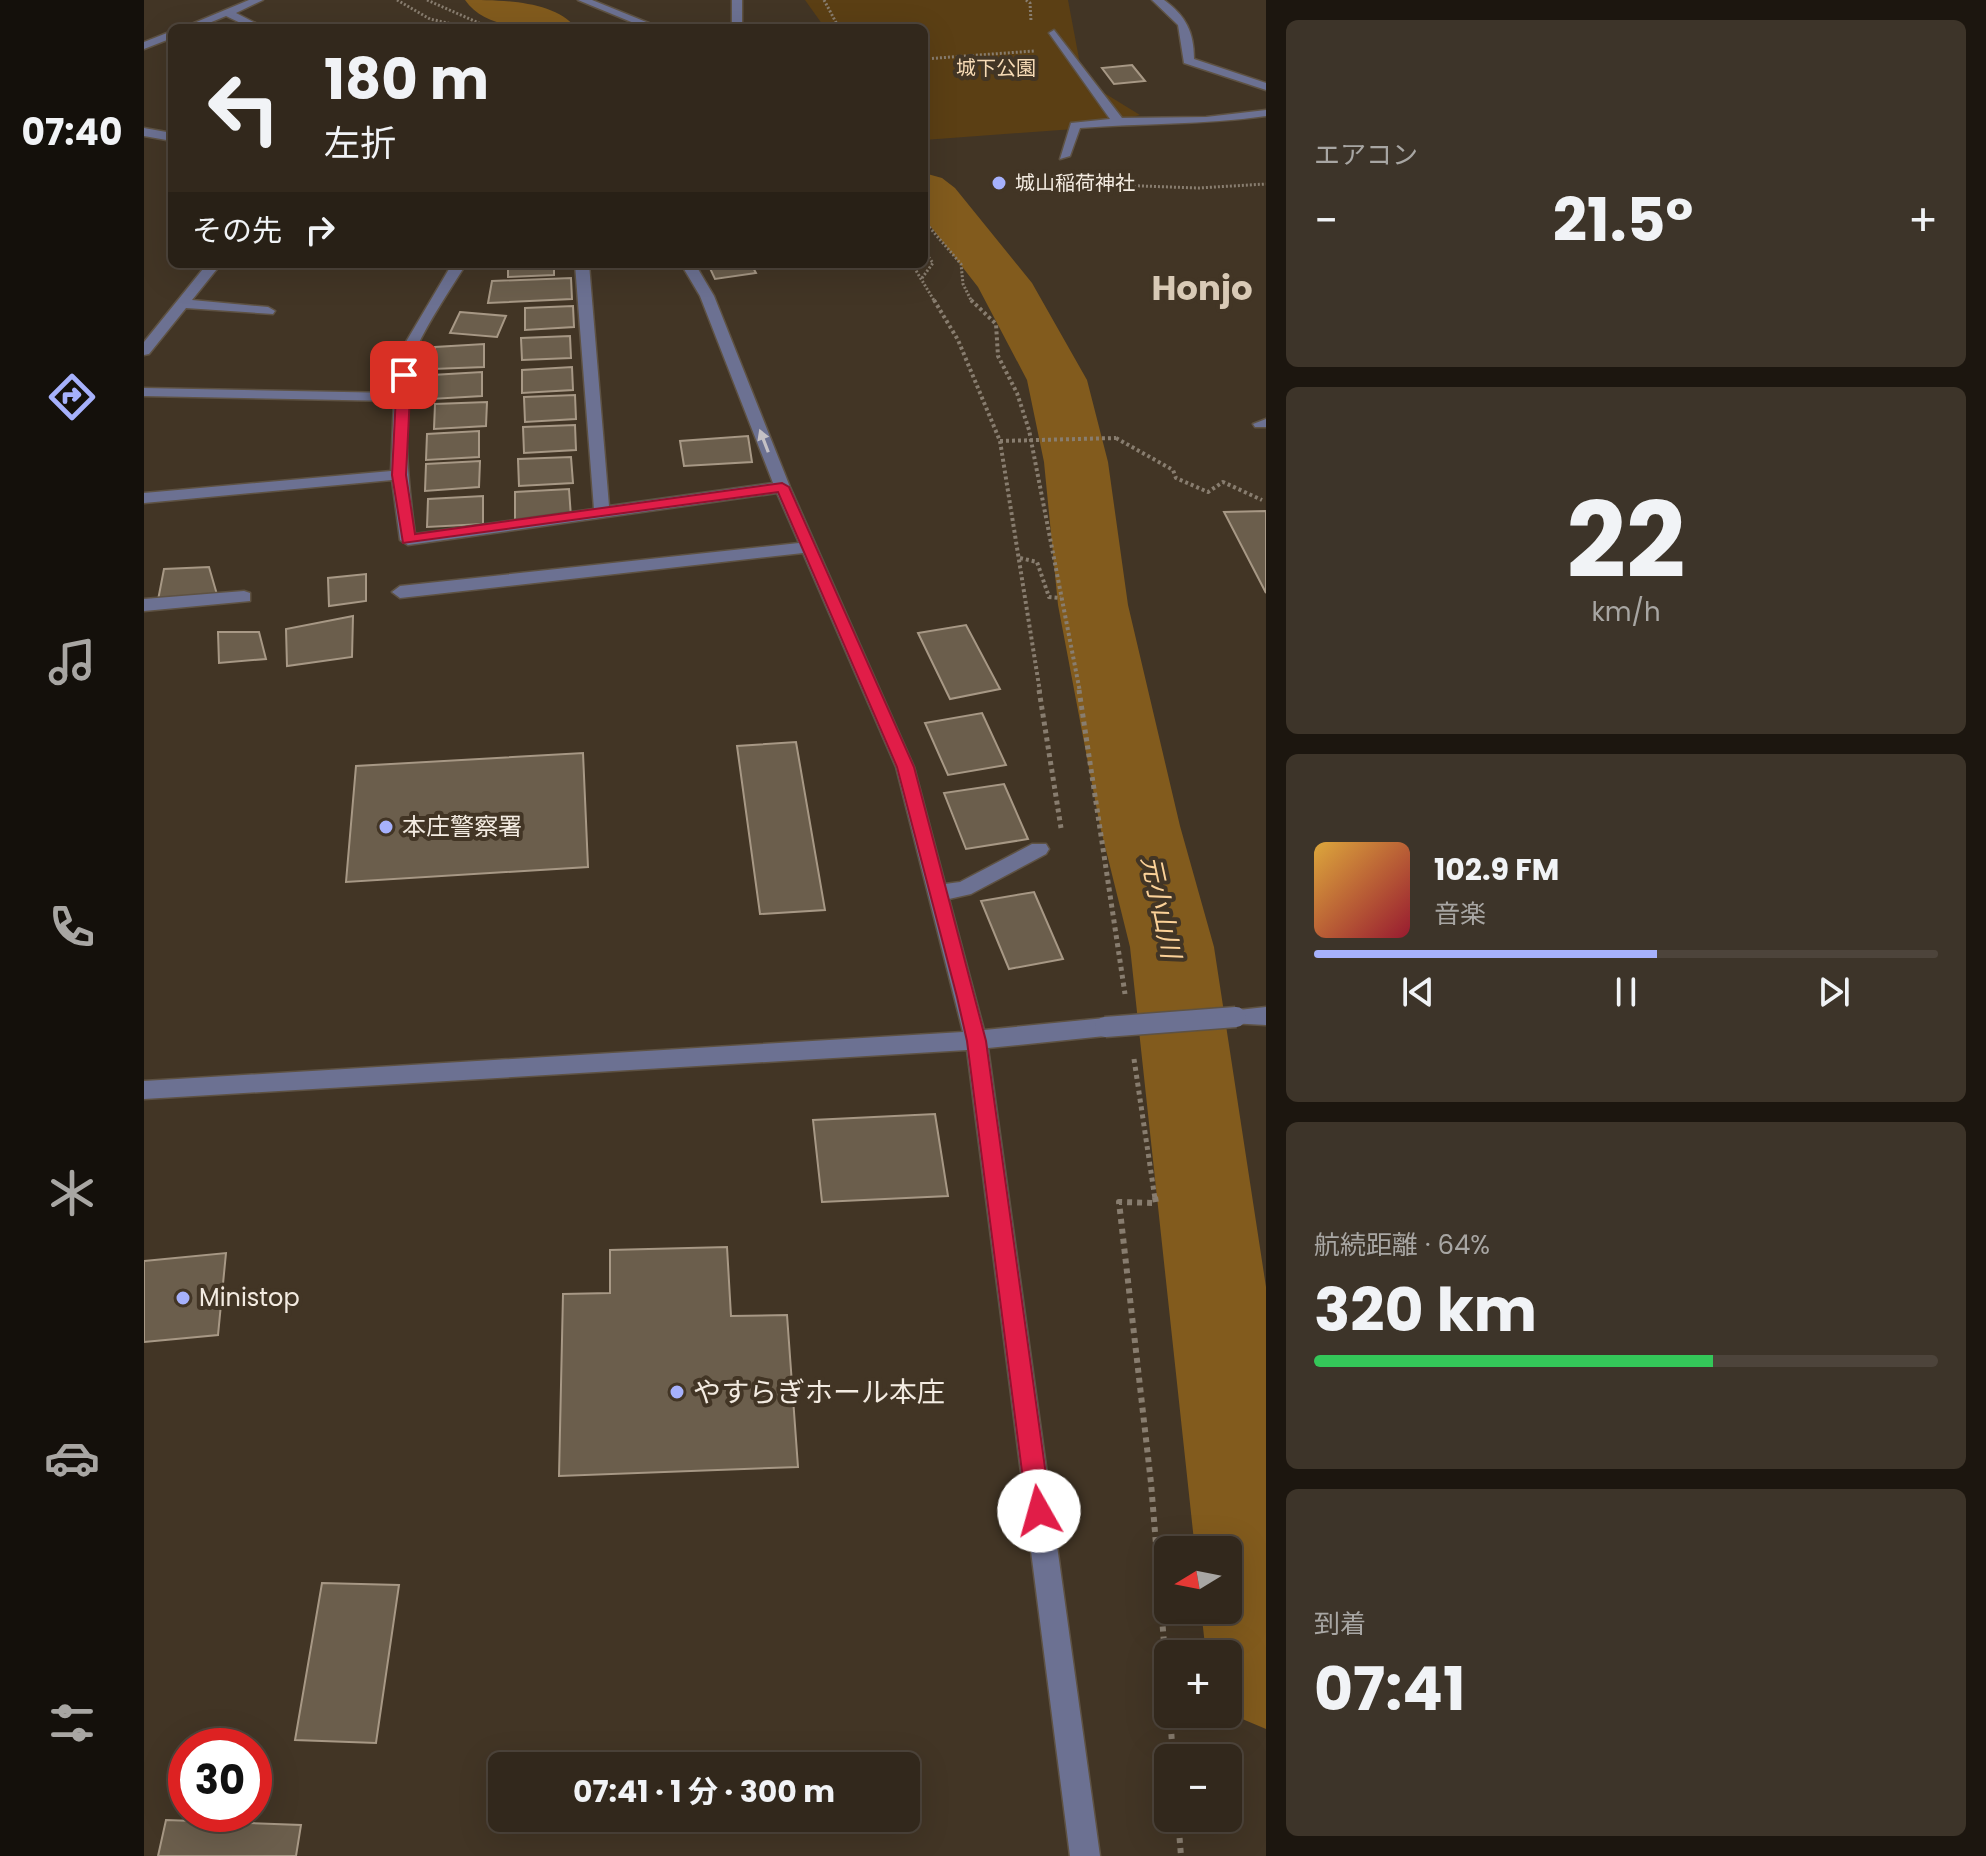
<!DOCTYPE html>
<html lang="ja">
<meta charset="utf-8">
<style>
:root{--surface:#32281c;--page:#3d3429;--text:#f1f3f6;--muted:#a8a6a3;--line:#4d443b;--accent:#a6b1fc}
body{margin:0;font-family:Poppins,"Noto Sans JP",sans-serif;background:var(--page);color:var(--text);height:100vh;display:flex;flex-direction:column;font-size:30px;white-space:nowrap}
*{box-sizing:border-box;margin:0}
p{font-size:26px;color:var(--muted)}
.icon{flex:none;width:44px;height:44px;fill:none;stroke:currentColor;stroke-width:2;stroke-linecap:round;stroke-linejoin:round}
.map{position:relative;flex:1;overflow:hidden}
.drawer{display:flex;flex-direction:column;gap:20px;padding:20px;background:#1c160f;width:720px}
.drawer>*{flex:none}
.top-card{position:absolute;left:24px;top:24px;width:760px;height:244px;border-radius:12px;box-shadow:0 8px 32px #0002,0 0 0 2px var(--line);background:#32281c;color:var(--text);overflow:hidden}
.needle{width:52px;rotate:260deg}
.buttons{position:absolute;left:1010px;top:1536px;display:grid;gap:16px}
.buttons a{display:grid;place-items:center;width:88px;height:88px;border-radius:12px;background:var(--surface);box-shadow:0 8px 32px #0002,0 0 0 2px var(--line);font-size:40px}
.speed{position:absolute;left:24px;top:1728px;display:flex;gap:16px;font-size:40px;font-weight:700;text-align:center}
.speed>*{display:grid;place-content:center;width:104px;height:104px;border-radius:50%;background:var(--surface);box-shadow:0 8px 32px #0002,0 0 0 2px var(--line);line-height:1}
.speed .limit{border:12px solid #d22;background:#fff;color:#111}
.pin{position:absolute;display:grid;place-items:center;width:68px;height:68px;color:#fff;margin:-34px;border-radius:16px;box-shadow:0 4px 12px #0006}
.me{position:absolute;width:88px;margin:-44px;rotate:353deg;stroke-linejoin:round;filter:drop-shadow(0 0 6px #0008)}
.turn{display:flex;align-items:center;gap:28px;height:168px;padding:0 24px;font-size:36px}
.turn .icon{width:104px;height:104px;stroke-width:2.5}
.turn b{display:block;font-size:56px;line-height:68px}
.then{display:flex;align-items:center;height:76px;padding:0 24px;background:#0003;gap:16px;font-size:30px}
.big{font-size:60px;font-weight:700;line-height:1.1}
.drawer .card{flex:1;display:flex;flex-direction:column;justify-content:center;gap:12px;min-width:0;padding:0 28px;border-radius:12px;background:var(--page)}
.drawer .dial{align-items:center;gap:0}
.dial b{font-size:104px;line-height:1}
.song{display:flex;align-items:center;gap:24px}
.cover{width:96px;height:96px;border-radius:12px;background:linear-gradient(135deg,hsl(40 70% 55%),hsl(350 70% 35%))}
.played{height:8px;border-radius:4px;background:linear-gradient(90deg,var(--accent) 55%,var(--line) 55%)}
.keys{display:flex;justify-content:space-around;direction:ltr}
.heat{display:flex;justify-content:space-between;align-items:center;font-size:44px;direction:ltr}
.charge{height:12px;border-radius:6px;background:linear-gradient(90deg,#34c759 64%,var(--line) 0)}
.trip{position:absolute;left:344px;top:1752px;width:432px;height:80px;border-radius:12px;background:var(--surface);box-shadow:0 8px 32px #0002,0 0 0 2px var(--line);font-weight:700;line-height:80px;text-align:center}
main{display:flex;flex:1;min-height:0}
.dock{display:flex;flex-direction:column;width:144px;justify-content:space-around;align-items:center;background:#14100b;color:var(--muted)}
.dock .icon{width:56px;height:56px}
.dock .active{color:var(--accent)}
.dock b{font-size:36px;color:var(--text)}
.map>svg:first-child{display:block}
.green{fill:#5b3f14}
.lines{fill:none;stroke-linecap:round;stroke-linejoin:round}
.river{fill:#825b1d;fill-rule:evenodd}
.building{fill:#6b5e4c;stroke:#a79885;stroke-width:2}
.minor-casing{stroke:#5e5243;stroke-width:3}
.path-far3{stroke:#887d6f;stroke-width:3;stroke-dasharray:2 2;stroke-linecap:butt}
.path-far2{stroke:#887d6f;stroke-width:4;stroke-dasharray:3 3;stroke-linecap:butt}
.path-far1{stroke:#887d6f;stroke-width:5;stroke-dasharray:4 4;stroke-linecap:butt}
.path{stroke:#887d6f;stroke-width:6;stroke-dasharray:5 5;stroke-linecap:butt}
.minor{fill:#6c7192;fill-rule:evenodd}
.minor-bridge-casing{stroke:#5e5243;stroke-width:23;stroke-linecap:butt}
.path-bridge{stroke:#887d6f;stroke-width:4;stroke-dasharray:3 3;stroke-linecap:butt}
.minor-bridge{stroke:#6c7192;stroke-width:20}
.oneway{fill:#c4c0c5}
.route{fill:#e11d48;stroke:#92132f;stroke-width:2}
.poi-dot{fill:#a6b1fc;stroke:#423525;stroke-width:3}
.labels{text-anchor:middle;stroke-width:8;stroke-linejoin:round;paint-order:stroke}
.far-park-label{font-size:20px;fill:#f6dab5;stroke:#423525}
.far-poi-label{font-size:20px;fill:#f3ebe1;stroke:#423525;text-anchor:start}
.poi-label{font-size:24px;fill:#f3ebe1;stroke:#423525;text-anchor:start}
.water-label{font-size:26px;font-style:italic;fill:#fbd198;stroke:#423525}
.near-poi-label{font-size:28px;fill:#f3ebe1;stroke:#423525;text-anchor:start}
.far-town-label{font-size:34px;font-weight:bold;fill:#d9cab6;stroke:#423525}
</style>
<main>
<nav class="dock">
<b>07:40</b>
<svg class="icon active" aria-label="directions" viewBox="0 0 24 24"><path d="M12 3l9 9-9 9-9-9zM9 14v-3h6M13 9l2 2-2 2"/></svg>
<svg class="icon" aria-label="music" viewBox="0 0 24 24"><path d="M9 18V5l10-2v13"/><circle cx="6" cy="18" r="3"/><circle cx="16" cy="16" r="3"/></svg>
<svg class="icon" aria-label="phone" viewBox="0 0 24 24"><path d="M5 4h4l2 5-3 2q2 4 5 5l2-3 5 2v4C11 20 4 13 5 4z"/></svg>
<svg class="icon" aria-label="climate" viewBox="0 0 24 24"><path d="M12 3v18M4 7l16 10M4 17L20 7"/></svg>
<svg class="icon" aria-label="car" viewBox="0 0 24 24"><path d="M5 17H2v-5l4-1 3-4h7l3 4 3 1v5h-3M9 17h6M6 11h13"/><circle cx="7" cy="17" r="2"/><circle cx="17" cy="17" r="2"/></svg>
<svg class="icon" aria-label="filters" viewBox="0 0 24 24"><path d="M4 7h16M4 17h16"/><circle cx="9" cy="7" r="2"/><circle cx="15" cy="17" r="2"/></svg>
</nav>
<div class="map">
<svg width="1122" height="1856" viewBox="0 0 1122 1856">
<rect width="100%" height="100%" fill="#423525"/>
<path class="green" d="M661,0H924L939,80L996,115L944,128L780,140V28H681Z"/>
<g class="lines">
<g class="river">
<path d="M321,0C356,0 410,0 432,28C397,28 344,33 321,0Z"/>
<path d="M780,173L798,178L811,188L888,283L943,380L964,462L984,605L1036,826L1070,947L1122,1287V1729L1084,1713V1654H1062L1057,1610H1084V1550H1051L986,947L956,826L914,605L900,462L883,380L834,287L780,218Z"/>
</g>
</g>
<g class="building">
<path d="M988,65L1001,81L970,84L958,68Z"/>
<path d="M364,264H410V275L364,277Z"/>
<path d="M564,264H607L612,273L571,279Z"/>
<path d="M427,278L428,299L344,303L348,281Z"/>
<path d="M429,306L430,327L381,330V308Z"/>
<path d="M316,312L362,316L353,337L306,333Z"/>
<path d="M426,336L427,358L378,360L377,338Z"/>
<path d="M340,344V367L289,369L291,347Z"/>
<path d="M428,367L429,390L378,393V370Z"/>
<path d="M338,372V396L287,399L288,375Z"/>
<path d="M431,395L432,419L381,422L380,397Z"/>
<path d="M343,402L342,426L290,429L291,404Z"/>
<path d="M431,425L432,450L380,453L379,427Z"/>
<path d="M335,431V457L282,460L283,434Z"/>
<path d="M604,436L608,462L540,466L536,441Z"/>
<path d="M427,457L429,483L375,486L374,459Z"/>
<path d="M336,461L335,487L281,491L282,464Z"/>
<path d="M425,489L427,517L371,520V492Z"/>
<path d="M339,496V524L283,527L284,499Z"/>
<path d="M1122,511V593L1080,512Z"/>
<path d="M65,567L74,598L14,600L20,569Z"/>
<path d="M222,574V601L185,606L184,578Z"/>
<path d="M209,616L208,657L143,666L142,629Z"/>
<path d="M822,625L856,689L806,699L774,633Z"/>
<path d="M74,632H115L122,659L75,663Z"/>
<path d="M838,713L862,765L804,775L781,723Z"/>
<path d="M652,742L681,910L616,914L593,746Z"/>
<path d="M439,753L444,867L202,882L212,766Z"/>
<path d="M860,784L884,839L822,849L800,793Z"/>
<path d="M890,892L919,959L865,969L837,901Z"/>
<path d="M791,1114L804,1196L678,1202L669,1120Z"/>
<path d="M583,1247L587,1316L643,1315L654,1467L415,1476L419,1294L466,1293V1250Z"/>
<path d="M82,1253L74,1335L0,1342V1261Z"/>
<path d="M178,1583L255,1585L232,1743L151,1740Z"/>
<path d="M22,1820L157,1825L152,1856H14Z"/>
</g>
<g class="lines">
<defs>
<g id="minor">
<path d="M105,0H119L92,13L121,28H107L82,16L53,28H38Z"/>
<path d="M434,0H448L517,28H502Z"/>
<rect x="588" y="0" width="10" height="28"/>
<path d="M1008,0H1020C1042,16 1050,32 1050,59L1122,83V90L1040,63L1034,25Z"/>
<path d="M910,30L978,118L1062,117L1122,110V116C1060,125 998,123 936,128L926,156L916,159L927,123L966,119L905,33Z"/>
<path d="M28,31V38L0,49V42Z"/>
<path d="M0,128L28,133V141L0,136Z"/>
<path d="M63,264H77L48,300L124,307L131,311L129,314L42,308L5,354L0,355V342Z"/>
<path d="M308,264H322C305,292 285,320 272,349C254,388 265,491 271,534L450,509L431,264H445L465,506L629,483L556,296L537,264H551L570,296L646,487L770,767L801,884L816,882L888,844H902L905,849L902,854L827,894L805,899L840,1030L961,1018L968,1021L972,1027L968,1033L961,1036L844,1048L956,1856H926L823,1050L0,1099V1081L819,1032L752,767L659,553L256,598L248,592L256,586L655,543L633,493L264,545L256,540L248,480L0,503V493L247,471L250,401L0,396V388L250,393L256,352Z"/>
<path d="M1122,419V427H1111L1109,424Z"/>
<path d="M100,591L106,593V601L0,611V599Z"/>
<path d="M1122,1007V1025L1085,1023L1082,1017L1085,1011Z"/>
</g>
</defs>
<use href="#minor" class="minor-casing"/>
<g class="path-far3">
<path d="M253,0L286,19L325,28"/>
<path d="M283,0L346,28"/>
<path d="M680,0L695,28"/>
<path d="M882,0L886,3L887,21"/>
<path d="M780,59L890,51"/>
<path d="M942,184L1054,188L1122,184"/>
<path d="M780,221L817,264L819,284L828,302"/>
<path d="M768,264L791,302"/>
<path d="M778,278L789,263L780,251"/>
</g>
<g class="path-far2">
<path d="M790,300L814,340L856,441L896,692"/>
<path d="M827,300L852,324L854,356L873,393L885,430L936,692"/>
<path d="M972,438L1029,470L1032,478L1064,492L1079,482L1118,500"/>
<path d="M876,558L893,562L905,597L917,598"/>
</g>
<g class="path-far1">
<path d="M895,690L917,828"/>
<path d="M935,690L981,994"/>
<path d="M990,1059L1011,1199"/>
</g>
<g class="path">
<path d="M1011,1197L1012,1203L975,1202L1007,1483L1024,1692"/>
<path d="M1026,1714L1029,1758"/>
<path d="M1034,1818L1037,1856"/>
</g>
<use href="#minor" class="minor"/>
<defs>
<path id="minor-bridge" d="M961,1027L1092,1017"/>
</defs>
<use href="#minor-bridge" class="minor-bridge-casing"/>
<path class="path-bridge" d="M856,441L972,438"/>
<use href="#minor-bridge" class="minor-bridge"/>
</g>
<defs><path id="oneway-solid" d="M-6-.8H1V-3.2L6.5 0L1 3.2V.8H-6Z" transform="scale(2)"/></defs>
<use class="oneway" href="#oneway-solid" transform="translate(620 441) rotate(-111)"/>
<path class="route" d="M260,371L267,375L262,475L271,534L638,483L645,487L770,767L842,1041L907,1511L903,1519L895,1523L886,1519L883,1511L823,1041L813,997L753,767L634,492L259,543L248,475L253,375Z"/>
<g class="poi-dot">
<circle cx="855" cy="183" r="8"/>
<circle cx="242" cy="827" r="8"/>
<circle cx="39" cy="1298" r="8"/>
<circle cx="533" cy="1392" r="8"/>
</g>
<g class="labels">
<g class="far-park-label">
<text x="852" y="75">城下公園</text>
</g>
<g class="far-poi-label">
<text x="871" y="190">城山稲荷神社</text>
</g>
<g class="poi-label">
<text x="258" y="835">本庄警察署</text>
<text x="55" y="1306">Ministop</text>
</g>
<g class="water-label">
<text transform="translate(1017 907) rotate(78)" y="9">元小山川</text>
</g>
<g class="near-poi-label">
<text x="549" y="1402">やすらぎホール本庄</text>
</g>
<g class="far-town-label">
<text x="1058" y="300">Honjo</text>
</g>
</g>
</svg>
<div class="buttons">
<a><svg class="needle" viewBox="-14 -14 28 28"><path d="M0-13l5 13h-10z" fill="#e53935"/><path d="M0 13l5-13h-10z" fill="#a8a6a3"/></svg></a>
<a>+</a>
<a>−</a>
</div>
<div class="speed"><div class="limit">30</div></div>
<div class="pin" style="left:260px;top:375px;background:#d93025"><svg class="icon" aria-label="arrive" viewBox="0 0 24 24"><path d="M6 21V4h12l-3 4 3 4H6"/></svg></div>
<svg class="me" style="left:895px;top:1511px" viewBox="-20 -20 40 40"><circle r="19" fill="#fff"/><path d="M0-13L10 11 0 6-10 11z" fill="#e11d48"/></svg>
<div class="trip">07:41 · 1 分 · 300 m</div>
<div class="top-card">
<div class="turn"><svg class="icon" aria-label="left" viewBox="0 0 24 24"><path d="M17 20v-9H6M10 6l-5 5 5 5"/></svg><div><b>180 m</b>左折</div></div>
<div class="then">その先<svg class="icon" aria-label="right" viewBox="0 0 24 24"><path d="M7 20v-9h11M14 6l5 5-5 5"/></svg></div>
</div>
</div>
<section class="drawer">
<div class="card"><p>エアコン</p>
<div class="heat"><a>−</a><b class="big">21.5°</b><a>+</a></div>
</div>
<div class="card dial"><b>22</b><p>km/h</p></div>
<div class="card">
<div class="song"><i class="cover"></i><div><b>102.9 FM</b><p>音楽</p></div></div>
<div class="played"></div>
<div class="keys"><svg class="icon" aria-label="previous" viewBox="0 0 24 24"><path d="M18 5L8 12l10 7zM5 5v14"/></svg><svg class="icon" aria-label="pause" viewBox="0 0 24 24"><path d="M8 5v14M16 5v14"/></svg><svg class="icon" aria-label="next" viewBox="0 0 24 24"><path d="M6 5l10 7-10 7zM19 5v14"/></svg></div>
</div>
<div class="card"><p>航続距離 · 64%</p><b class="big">320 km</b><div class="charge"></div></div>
<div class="card"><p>到着</p><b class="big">07:41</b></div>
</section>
</main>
